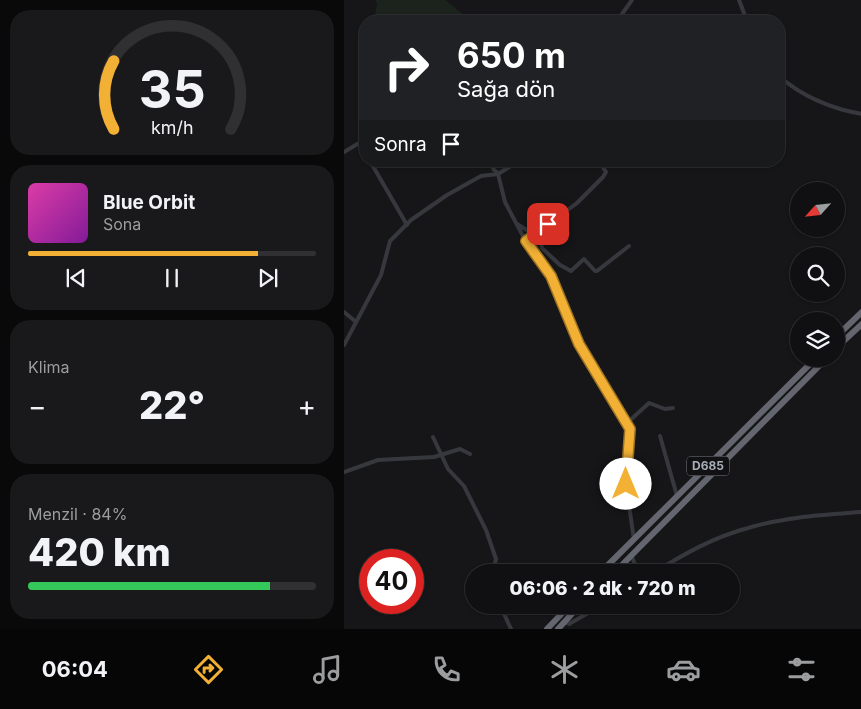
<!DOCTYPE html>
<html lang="tr">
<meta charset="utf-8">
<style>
:root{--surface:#101012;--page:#19191b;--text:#f1f3f6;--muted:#9c9d9f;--line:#303032;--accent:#f2b134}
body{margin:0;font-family:Inter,sans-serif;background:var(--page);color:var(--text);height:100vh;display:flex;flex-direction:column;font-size:19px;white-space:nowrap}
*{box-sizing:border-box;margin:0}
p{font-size:16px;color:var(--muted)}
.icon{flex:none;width:28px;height:28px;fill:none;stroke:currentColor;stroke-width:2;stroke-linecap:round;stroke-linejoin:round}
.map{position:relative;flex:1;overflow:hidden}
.panel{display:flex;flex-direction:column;gap:10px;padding:10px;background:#09090a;width:344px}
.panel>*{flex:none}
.banner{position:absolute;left:15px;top:15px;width:426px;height:152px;border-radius:20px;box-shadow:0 1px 4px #0004,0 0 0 1px var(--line);background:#202124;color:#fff;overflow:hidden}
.needle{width:32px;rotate:243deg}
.fabs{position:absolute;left:446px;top:182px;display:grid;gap:10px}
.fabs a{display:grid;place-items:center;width:55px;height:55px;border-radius:50%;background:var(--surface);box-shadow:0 1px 4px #0004,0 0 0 1px var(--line);font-size:25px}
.speed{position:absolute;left:15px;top:549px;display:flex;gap:10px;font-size:25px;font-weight:700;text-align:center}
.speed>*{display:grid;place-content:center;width:65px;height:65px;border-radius:50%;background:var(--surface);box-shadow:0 1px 4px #0004,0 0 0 1px var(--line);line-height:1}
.speed .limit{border:8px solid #d22;background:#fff;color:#111}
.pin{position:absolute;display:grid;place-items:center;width:42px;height:42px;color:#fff;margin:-21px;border-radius:10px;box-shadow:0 2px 8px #0006}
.me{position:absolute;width:55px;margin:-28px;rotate:0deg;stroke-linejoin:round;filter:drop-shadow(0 0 4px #0008)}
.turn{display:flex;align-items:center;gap:18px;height:105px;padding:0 15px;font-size:22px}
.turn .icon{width:65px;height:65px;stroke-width:2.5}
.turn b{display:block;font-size:35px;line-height:42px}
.then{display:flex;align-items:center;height:48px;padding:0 15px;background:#0003;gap:10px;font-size:19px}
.big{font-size:38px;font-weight:800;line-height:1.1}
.panel .card{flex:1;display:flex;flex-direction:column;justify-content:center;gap:8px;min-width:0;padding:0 18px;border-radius:20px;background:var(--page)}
.panel .dial{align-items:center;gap:0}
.dial svg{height:130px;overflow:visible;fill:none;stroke:var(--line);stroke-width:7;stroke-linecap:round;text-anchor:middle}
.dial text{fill:var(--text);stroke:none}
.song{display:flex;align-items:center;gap:15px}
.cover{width:60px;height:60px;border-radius:8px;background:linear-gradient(135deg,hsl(320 70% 55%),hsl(290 70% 35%))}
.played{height:5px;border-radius:2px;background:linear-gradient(90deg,var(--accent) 80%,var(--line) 80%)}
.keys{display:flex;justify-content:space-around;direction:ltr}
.heat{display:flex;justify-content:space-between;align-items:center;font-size:28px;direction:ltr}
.charge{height:8px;border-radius:4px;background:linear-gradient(90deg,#34c759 84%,var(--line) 0)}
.trip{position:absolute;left:121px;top:564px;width:275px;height:50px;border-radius:25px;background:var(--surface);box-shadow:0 1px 4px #0004,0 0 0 1px var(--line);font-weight:800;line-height:50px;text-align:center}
.dock{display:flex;height:80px;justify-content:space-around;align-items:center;background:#060607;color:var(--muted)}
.dock .icon{width:35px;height:35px}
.dock .active{color:var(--accent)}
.dock b{font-size:22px;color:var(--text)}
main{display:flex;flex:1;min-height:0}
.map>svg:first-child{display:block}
.green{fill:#1c231d}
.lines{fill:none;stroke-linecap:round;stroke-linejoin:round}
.minor{stroke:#37383d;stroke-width:4}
.highway{stroke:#63666e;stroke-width:6}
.route-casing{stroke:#9d7322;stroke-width:12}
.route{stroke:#f2b134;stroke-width:9}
.labels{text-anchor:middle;stroke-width:5;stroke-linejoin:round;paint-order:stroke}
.shield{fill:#111113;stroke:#7b7e86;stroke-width:1}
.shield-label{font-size:12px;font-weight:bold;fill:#a8adb8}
</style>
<main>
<section class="panel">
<div class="card dial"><svg viewBox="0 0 100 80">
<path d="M14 69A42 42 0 1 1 86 69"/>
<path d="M14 69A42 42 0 0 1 14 27" stroke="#f2b134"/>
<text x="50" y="56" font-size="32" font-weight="700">35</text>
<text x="50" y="72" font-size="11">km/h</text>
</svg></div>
<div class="card">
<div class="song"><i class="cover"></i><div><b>Blue Orbit</b><p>Sona</p></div></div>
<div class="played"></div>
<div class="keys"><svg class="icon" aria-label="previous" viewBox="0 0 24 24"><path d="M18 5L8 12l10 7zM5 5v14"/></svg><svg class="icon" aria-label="pause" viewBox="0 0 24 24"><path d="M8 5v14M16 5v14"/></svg><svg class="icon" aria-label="next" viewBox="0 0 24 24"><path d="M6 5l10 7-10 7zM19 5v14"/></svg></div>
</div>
<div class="card"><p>Klima</p>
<div class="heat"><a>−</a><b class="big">22°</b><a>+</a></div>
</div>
<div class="card"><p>Menzil · 84%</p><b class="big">420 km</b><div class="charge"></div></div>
</section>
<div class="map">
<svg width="518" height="629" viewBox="0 0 518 629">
<rect width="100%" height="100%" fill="#161618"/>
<path class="green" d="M31,0H101L121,16L152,21H30L33,4Z"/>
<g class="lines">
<g class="minor">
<path d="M395,0L403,21"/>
<path d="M273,21L288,0"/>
<path d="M435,76C457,96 488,109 518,114"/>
<path d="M0,152L15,143L21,153"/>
<path d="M26,161L63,225"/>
<path d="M110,161H128"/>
<path d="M146,161L150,170L154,173"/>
<path d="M154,174L161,202L181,240L207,276L235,344L286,429L282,484L290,540"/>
<path d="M173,224L189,234"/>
<path d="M194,232L198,248L216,265L227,271L240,259L251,271H253L285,246"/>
<path d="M182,241L233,203L259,177L262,172L255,161"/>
<path d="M0,312L12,322"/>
<path d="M0,345L37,275L46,241L67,220L103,195L137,176L154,174L175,161"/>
<path d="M282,424L305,403L321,409L329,408"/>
<path d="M316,436L333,496"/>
<path d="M89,437L104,469L120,486L142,530L152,559L149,572"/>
<path d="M0,472L34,460L90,457L116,449L126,454"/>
<path d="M288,557L294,572"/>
<path d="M311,572C340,554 370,537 404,528C440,517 479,515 518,512"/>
<path d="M156,605L167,629"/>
<path d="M221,622L225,624L258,605"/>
</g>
<g class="highway">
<path d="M492,337L518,312"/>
<path d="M492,348L518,324"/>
<path d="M257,572L471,359"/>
<path d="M271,572L482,359"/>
<path d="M203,629L226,605"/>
<path d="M214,629L236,605"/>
</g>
</g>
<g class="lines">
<defs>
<path id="route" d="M204,224L182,241L207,276L235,344L286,429L282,484"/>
</defs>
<use href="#route" class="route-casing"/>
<use href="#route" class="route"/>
</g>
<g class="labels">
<rect class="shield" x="343" y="456.5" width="42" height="19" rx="4"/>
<g class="shield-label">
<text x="364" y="470">D685</text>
</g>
</g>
</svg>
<div class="fabs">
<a><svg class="needle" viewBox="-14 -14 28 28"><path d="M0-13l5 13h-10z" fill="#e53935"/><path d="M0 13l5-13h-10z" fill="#9c9d9f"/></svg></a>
<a><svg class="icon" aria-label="search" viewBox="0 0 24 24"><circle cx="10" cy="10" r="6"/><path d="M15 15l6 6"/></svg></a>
<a><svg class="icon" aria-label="layers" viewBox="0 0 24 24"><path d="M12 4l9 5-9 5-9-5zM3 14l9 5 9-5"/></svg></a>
</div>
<div class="speed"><div class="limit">40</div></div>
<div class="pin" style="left:204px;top:224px;background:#d93025"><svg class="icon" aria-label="arrive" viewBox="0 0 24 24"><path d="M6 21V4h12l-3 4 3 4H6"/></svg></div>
<svg class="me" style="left:282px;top:484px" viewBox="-20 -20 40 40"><circle r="19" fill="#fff"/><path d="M0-13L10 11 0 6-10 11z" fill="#f2b134"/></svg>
<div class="trip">06:06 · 2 dk · 720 m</div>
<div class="banner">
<div class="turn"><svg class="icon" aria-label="right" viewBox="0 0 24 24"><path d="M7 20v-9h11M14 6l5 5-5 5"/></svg><div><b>650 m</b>Sağa dön</div></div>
<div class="then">Sonra<svg class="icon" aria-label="arrive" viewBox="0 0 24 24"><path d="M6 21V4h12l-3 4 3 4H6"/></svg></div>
</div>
</div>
</main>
<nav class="dock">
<b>06:04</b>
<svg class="icon active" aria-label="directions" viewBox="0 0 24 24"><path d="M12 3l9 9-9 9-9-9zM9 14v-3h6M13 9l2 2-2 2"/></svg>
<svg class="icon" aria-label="music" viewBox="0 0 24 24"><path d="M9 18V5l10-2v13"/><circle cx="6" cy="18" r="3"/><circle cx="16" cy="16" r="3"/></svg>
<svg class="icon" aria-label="phone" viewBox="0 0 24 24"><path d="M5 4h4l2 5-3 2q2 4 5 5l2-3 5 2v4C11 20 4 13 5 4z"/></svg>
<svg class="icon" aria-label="climate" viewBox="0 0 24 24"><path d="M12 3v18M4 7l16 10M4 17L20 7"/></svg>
<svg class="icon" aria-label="car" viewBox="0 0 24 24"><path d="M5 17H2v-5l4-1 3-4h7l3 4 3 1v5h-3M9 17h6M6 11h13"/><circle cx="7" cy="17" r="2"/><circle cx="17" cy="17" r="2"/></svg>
<svg class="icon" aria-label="filters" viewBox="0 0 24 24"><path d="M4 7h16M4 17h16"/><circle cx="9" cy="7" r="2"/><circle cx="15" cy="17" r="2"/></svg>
</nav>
